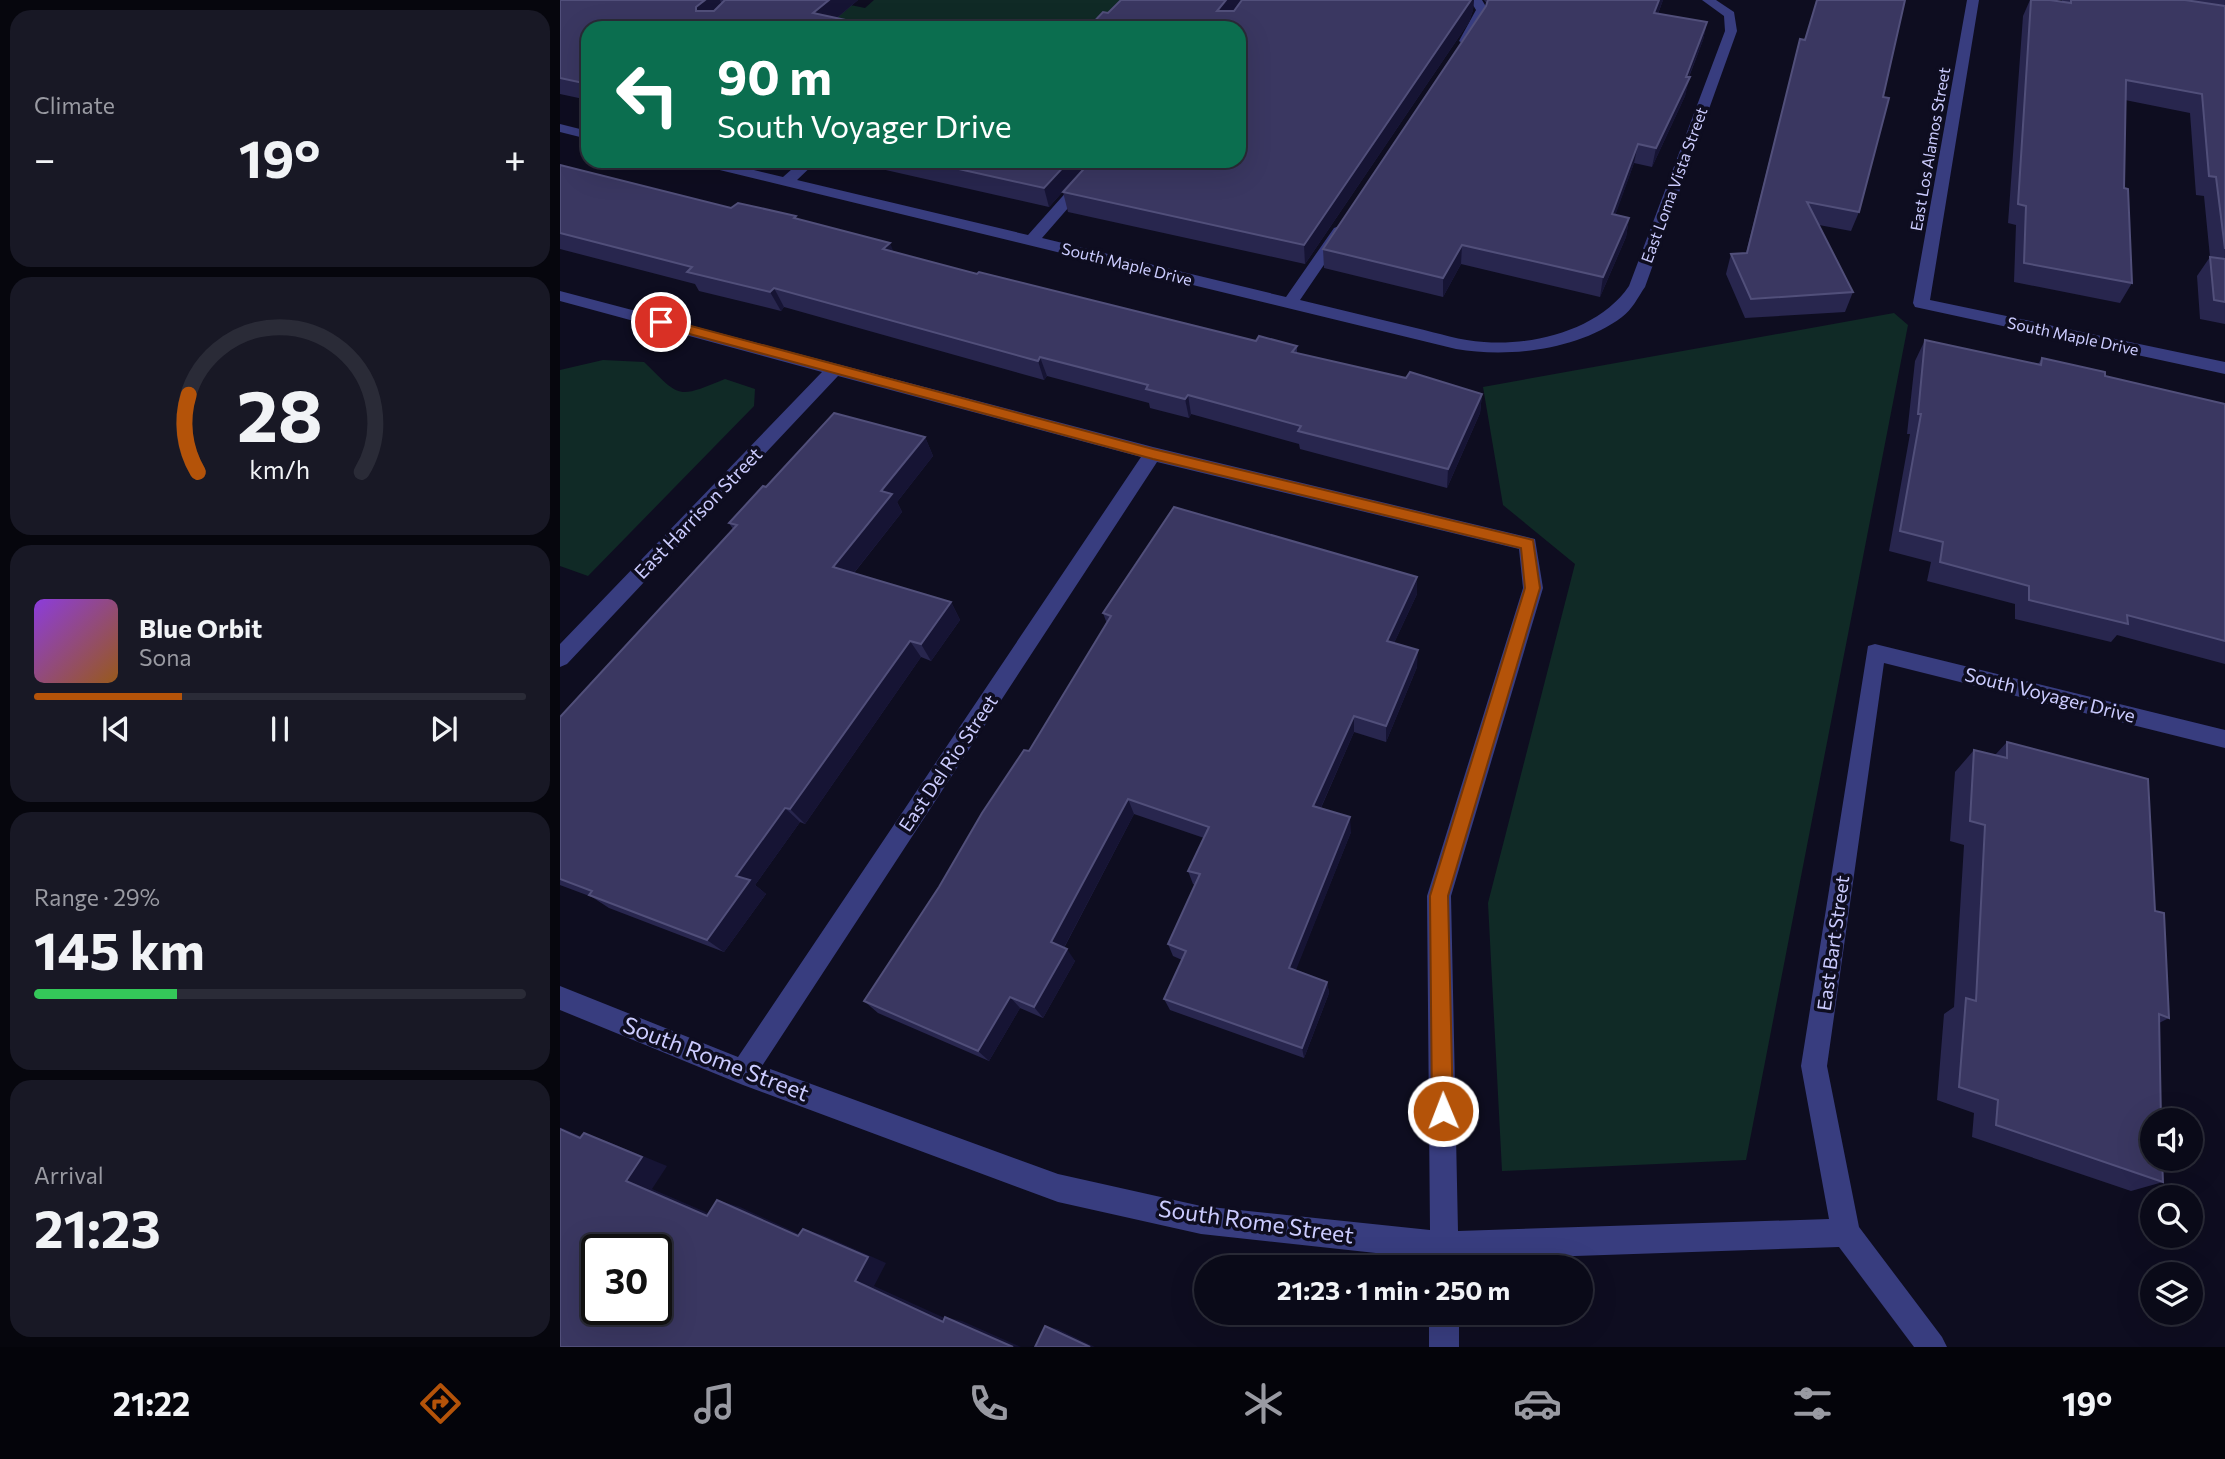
<!DOCTYPE html>
<meta charset="utf-8">
<style>
:root{--surface:#0a0a18;--page:#181825;--text:#f1f3f6;--muted:#999aa2;--line:#2a2b37;--accent:#b45309}
body{margin:0;font-family:Commissioner,sans-serif;background:var(--page);color:var(--text);height:100vh;display:flex;flex-direction:column;font-size:26px;white-space:nowrap}
*{box-sizing:border-box;margin:0}
p{font-size:23px;color:var(--muted)}
.icon{flex:none;width:38px;height:38px;fill:none;stroke:currentColor;stroke-width:2;stroke-linecap:round;stroke-linejoin:round}
.map{position:relative;flex:1;overflow:hidden}
.details{display:flex;flex-direction:column;gap:10px;padding:10px;background:#06060d;width:560px}
.details>*{flex:none}
.banner{position:absolute;left:21px;top:21px;width:665px;height:147px;border-radius:21px;box-shadow:0 7px 28px #0002,0 0 0 2px var(--line);background:#0b6e4f;color:#fff;overflow:hidden}
.controls{position:absolute;left:1580px;top:1108px;display:grid;gap:14px}
.controls a{display:grid;place-items:center;width:63px;height:63px;border-radius:50%;background:var(--surface);box-shadow:0 7px 28px #0002,0 0 0 2px var(--line);font-size:35px}
.speed{position:absolute;left:21px;top:1234px;display:flex;gap:14px;font-size:35px;font-weight:700;text-align:center}
.speed>*{display:grid;place-content:center;width:91px;height:91px;border-radius:50%;background:var(--surface);box-shadow:0 7px 28px #0002,0 0 0 2px var(--line);line-height:1}
.speed .limit{border:4px solid #111;border-radius:10px;background:#fff;color:#111}
.pin{position:absolute;display:grid;place-items:center;width:60px;height:60px;color:#fff;margin:-30px;border:4px solid #fff;border-radius:50%;box-shadow:0 2px 7px #0007}
.me{position:absolute;width:77px;margin:-38px;rotate:359deg;stroke-linejoin:round;filter:drop-shadow(0 0 5px #0008)}
.turn{display:flex;align-items:center;gap:24px;height:147px;padding:0 21px;font-size:32px}
.turn .icon{width:91px;height:91px;stroke-width:2.5}
.turn b{display:block;font-size:49px;line-height:60px}
.big{font-size:52px;font-weight:700;line-height:1.1}
.details .card{flex:1;display:flex;flex-direction:column;justify-content:center;gap:10px;min-width:0;padding:0 24px;border-radius:21px;background:var(--page)}
.details .dial{align-items:center;gap:0}
.dial svg{height:182px;overflow:visible;fill:none;stroke:var(--line);stroke-width:7;stroke-linecap:round;text-anchor:middle}
.dial text{fill:var(--text);stroke:none}
.song{display:flex;align-items:center;gap:21px}
.cover{width:84px;height:84px;border-radius:10px;background:linear-gradient(135deg,hsl(270 70% 55%),hsl(30 70% 35%))}
.played{height:7px;border-radius:4px;background:linear-gradient(90deg,var(--accent) 30%,var(--line) 30%)}
.keys{display:flex;justify-content:space-around;direction:ltr}
.heat{display:flex;justify-content:space-between;align-items:center;font-size:38px;direction:ltr}
.charge{height:10px;border-radius:5px;background:linear-gradient(90deg,#34c759 29%,var(--line) 0)}
.trip{position:absolute;left:634px;top:1255px;width:399px;height:70px;border-radius:35px;background:var(--surface);box-shadow:0 7px 28px #0002,0 0 0 2px var(--line);font-weight:700;line-height:70px;text-align:center}
.tab-bar{display:flex;height:112px;justify-content:space-around;align-items:center;background:#04040a;color:var(--muted)}
.tab-bar .icon{width:49px;height:49px}
.tab-bar .on{color:var(--accent)}
.tab-bar b{font-size:32px;color:var(--text)}
main{display:flex;flex:1;min-height:0}
.map>svg:first-child{display:block}
.green{fill:#102a26}
.lines{fill:none;stroke-linecap:round;stroke-linejoin:round}
.street{fill:#383d7f;fill-rule:evenodd}
.wall{fill:#28264e}
.shaded-wall{fill:#161434}
.building{fill:#3a3761;stroke:#514f7a;stroke-width:2;fill-rule:evenodd}
.route{fill:#b45309;stroke:#753606;stroke-width:2}
.labels{text-anchor:middle;stroke-width:7;stroke-linejoin:round;paint-order:stroke}
.far-street-label{font-size:16px;fill:#ccf;stroke:#0e0d20}
.street-label{font-size:19px;fill:#ccf;stroke:#0e0d20}
.near-street-label{font-size:23px;fill:#ccf;stroke:#0e0d20}
</style>
<main>
<section class="details">
<div class="card"><p>Climate</p>
<div class="heat"><a>−</a><b class="big">19°</b><a>+</a></div>
</div>
<div class="card dial"><svg viewBox="0 0 100 80">
<path d="M14 69A42 42 0 1 1 86 69"/>
<path d="M14 69A42 42 0 0 1 10 35" stroke="#b45309"/>
<text x="50" y="56" font-size="32" font-weight="700">28</text>
<text x="50" y="72" font-size="11">km/h</text>
</svg></div>
<div class="card">
<div class="song"><i class="cover"></i><div><b>Blue Orbit</b><p>Sona</p></div></div>
<div class="played"></div>
<div class="keys"><svg class="icon" aria-label="previous" viewBox="0 0 24 24"><path d="M18 5L8 12l10 7zM5 5v14"/></svg><svg class="icon" aria-label="pause" viewBox="0 0 24 24"><path d="M8 5v14M16 5v14"/></svg><svg class="icon" aria-label="next" viewBox="0 0 24 24"><path d="M6 5l10 7-10 7zM19 5v14"/></svg></div>
</div>
<div class="card"><p>Range · 29%</p><b class="big">145 km</b><div class="charge"></div></div>
<div class="card"><p>Arrival</p><b class="big">21:23</b></div>
</section>
<div class="map">
<svg width="1665" height="1347" viewBox="0 0 1665 1347">
<rect width="100%" height="100%" fill="#0e0d20"/>
<g class="green">
<path d="M266,0L305,8L314,0H563L533,28H278Z"/>
<path d="M1334,313L1348,325L1186,1160L942,1171L928,903L1015,564L943,505L923,387Z"/>
<path d="M43,360L84,362C121,398 116,399 165,379L195,389L194,406L28,576L0,566V370Z"/>
</g>
<g class="lines">
<g class="street">
<path d="M910,0H922L928,10L911,41L905,45L899,41L916,10Z"/>
<path d="M1142,0H1156L1174,12L1177,31L1085,287C1078,297 1072,310 1062,317C1018,350 949,358 896,349L139,165L132,161H157L223,177L241,161H257L237,180L468,235L534,161H549L482,238L726,297L774,228L779,226L787,231L740,300C779,309 817,319 856,328C878,333 901,341 924,342C975,346 1040,329 1069,286L1165,31L1164,16Z"/>
<path d="M1407,0H1419L1370,300L1665,362V374L1355,307L1353,303Z"/>
<path d="M0,124L28,131V139L0,132Z"/>
<path d="M0,291L593,447L975,539L983,588L891,896L898,1231L1269,1219L1241,1066L1308,646L1315,644L1665,730V748L1324,663L1267,1066L1299,1227L1382,1337L1387,1347H1354L1279,1247L899,1260V1267H871V1259L641,1234L498,1202L183,1085L0,1010V986L178,1057L581,457L278,376L7,664L0,667V644L262,372L0,301ZM597,462L959,549L963,588L867,896L870,1230L641,1206L498,1174L202,1066Z"/>
<rect x="869" y="1312" width="30" height="35"/>
</g>
</g>
<g class="wall">
<path d="M0,0H298L277,18L28,28V100L0,94Z"/>
<path d="M682,0L673,11L682,0H914L913,10L909,22L745,264L508,212L503,192L679,161L548,13Z"/>
<path d="M924,0H1103L1098,14L1147,22L1143,40L1129,77L1125,96L1092,167L1074,163L1055,215L1069,218L1066,237L1040,297L901,264L883,297L764,268L763,249L927,4Z"/>
<path d="M1470,0H1490L1502,2V0H1665V324L1640,319L1637,276L1650,257L1644,196L1636,195L1630,113L1565,100L1564,188L1572,283L1560,303L1454,282L1456,225L1448,223L1463,16Z"/>
<path d="M1240,39L1245,40L1299,212L1291,231L1259,225L1293,292L1285,312L1185,318L1166,274L1171,254L1186,253Z"/>
<path d="M286,161H530L489,207Z"/>
<path d="M0,165L171,208L238,219L333,252L417,274L696,341L737,346V353L846,378L922,394L920,413L887,488L740,449L739,444L631,414L629,418L590,408L589,403L487,376L484,380L224,307L221,311L139,291L135,284L0,249Z"/>
<path d="M1365,340L1478,364L1482,358L1545,376L1665,404V664L1557,635L1551,642L1455,619V604L1367,581L1371,562L1329,551L1350,434H1347L1355,361Z"/>
<path d="M365,437L373,456L337,502L342,512L294,573L391,602L400,620L371,661L361,657L245,824L240,822L195,885L206,894L164,952L49,908L32,897L0,885V717L173,529L169,523L206,487Z"/>
<path d="M857,577V594L834,643L857,667L826,742L794,732L761,808L791,832L735,971L767,982L769,993L744,1058L610,1010L604,999L622,960L613,956L608,944L635,885L633,884L628,871L644,838L574,814L504,948L515,961L483,1018L460,1008L429,1061L318,1013L304,1001L469,751L547,624L543,613Z"/>
<path d="M1447,742L1595,911L1609,1018L1599,1023L1603,1182L1571,1191L1412,1137L1414,1113L1377,1100L1384,1014L1394,1007L1404,845L1390,841L1395,772L1414,750L1435,755Z"/>
</g>
<g class="shaded-wall">
<path d="M145,0H160L164,10L145,26L136,11V7Z"/>
<path d="M269,0H298L265,28L253,13Z"/>
<path d="M666,0H682L661,28L657,11Z"/>
<path d="M911,0H914L913,10L909,22L745,264L744,245Z"/>
<path d="M1099,0H1103L1091,32L1094,13Z"/>
<path d="M1147,22L1143,40L1125,86L1130,77L1125,96L1092,167L1096,148L1126,77Z"/>
<path d="M1078,144L1074,163L1049,233L1052,214Z"/>
<path d="M509,161H530L489,207L484,188Z"/>
<path d="M1069,218L1066,237L1040,297L1043,277Z"/>
<path d="M330,243L338,263L323,249Z"/>
<path d="M902,245L901,264L883,297V278Z"/>
<path d="M214,288L224,307L221,311L210,292Z"/>
<path d="M480,357L487,376L484,380L478,361Z"/>
<path d="M922,394L920,413L887,488L888,469Z"/>
<path d="M628,395L631,414L629,418L625,399Z"/>
<path d="M365,437L373,456L337,502L342,512L285,584L273,567L321,491Z"/>
<path d="M857,577V594L827,658V641Z"/>
<path d="M391,602L400,620L371,661L361,644Z"/>
<path d="M350,641L361,657L245,824L230,809Z"/>
<path d="M858,650L857,667L826,742V726Z"/>
<path d="M794,716V732L755,821L753,806Z"/>
<path d="M568,799L574,814L500,955L491,942Z"/>
<path d="M225,808L240,822L195,885L206,894L164,952L147,940L176,876Z"/>
<path d="M790,817L791,832L732,980L729,968Z"/>
<path d="M507,949L515,961L483,1018L474,1007Z"/>
<path d="M767,982L769,993L744,1058L742,1048Z"/>
<path d="M450,997L460,1008L429,1061L418,1051Z"/>
<path d="M0,1127L47,1148L20,1138L0,1129Z"/>
<path d="M24,1133L51,1143L107,1166L92,1189L171,1223L147,1216L66,1181Z"/>
<path d="M157,1200L180,1207L259,1243L238,1236Z"/>
<path d="M243,1229L263,1235L326,1263L314,1286L400,1325L383,1322L295,1281Z"/>
<path d="M385,1317L402,1321L461,1347H453Z"/>
<path d="M485,1326L498,1329L535,1347H530Z"/>
</g>
<g class="building">
<path d="M0,0H145L136,7V11H154L165,0H269L253,13L323,28H28V84L0,78Z"/>
<path d="M561,0H666L657,11H674L682,0H911L744,245L503,192L531,161H679V28H528L543,12L548,13Z"/>
<path d="M928,0H1099L1094,13L1147,22L1126,77H1130L1096,148L1078,144L1052,214L1069,218L1043,277L902,245L883,278L763,249L926,6Z"/>
<path d="M1257,0H1345L1323,97L1329,98L1299,212L1247,202L1293,292L1191,299L1171,254L1187,253L1240,39L1245,40Z"/>
<path d="M1471,0H1490L1511,3V0H1625L1665,6V249L1656,177L1649,176L1642,94L1566,80L1564,188L1568,189L1572,283L1464,263L1466,206L1458,204Z"/>
<path d="M363,161H509L484,188Z"/>
<path d="M0,165L171,208L178,203L236,216L234,218L330,243L323,249L417,274L419,272L696,341L699,336L737,346L732,352L846,378L850,372L922,394L888,469L738,431L741,426L628,395L625,399L586,389L588,385L480,357L478,361L214,288L210,292L127,272L132,267L0,233Z"/>
<path d="M1650,257L1665,259V302L1654,300Z"/>
<path d="M1365,340L1481,365L1482,358L1545,372V376L1665,404V641L1567,615L1568,624L1469,600V586L1380,562L1383,542L1340,531L1361,414H1358Z"/>
<path d="M274,413L365,437L321,491L332,494L273,567L391,602L361,644L350,641L230,809L225,808L176,876L190,880L147,940L29,895L32,891L0,879V717L177,525L169,523L203,486L206,487Z"/>
<path d="M614,507L857,577L827,641L858,650L826,726L794,716L753,806L790,817L729,968L767,982L742,1048L604,999L626,951L608,944L640,874L628,871L649,827L568,799L491,942L507,949L474,1007L450,997L418,1051L304,1001L379,887L422,813L464,750L469,751L551,616L543,613Z"/>
<path d="M1447,742L1588,779L1595,911L1604,913L1609,1018L1599,1014L1601,1120H1592V1158H1602L1603,1182L1436,1125L1438,1100L1399,1087L1406,998L1416,1001L1425,825L1410,821L1414,750L1447,758Z"/>
<path d="M0,1129L20,1138L24,1133L82,1157L66,1181L147,1216L157,1200L238,1236L243,1229L308,1257L295,1281L383,1322L385,1317L453,1347H0ZM37,1250H96V1309H37Z"/>
<path d="M485,1326L530,1347H475Z"/>
</g>
<path class="route" d="M101,318L593,449L973,540L980,588L888,896L893,1111L890,1118L883,1121L875,1118L872,1111L870,896L965,588L961,548L593,459L96,325V319Z"/>
<g class="labels">
<g class="far-street-label">
<text transform="translate(1370 149) rotate(-80)" y="6">East Los Alamos Street</text>
<text transform="translate(1114 185) rotate(-70)" y="6">East Loma Vista Street</text>
<text transform="translate(567 264) rotate(14)" y="6">South Maple Drive</text>
<text transform="translate(1513 336) rotate(12)" y="6">South Maple Drive</text>
</g>
<g class="street-label">
<text transform="translate(138 513) rotate(-46)" y="7">East Harrison Street</text>
<text transform="translate(1490 695) rotate(14)" y="7">South Voyager Drive</text>
<text transform="translate(388 763) rotate(-56)" y="7">East Del Rio Street</text>
<text transform="translate(1273 943) rotate(-82)" y="7">East Bart Street</text>
</g>
<g class="near-street-label">
<text transform="translate(156 1059) rotate(21)" y="8">South Rome Street</text>
<text transform="translate(696 1222) rotate(8)" y="8">South Rome Street</text>
</g>
</g>
</svg>
<div class="controls">
<a><svg class="icon" aria-label="sound" viewBox="0 0 24 24"><path d="M4 9h4l5-4v14l-5-4H4zM17 9q2 3 0 6"/></svg></a>
<a><svg class="icon" aria-label="search" viewBox="0 0 24 24"><circle cx="10" cy="10" r="6"/><path d="M15 15l6 6"/></svg></a>
<a><svg class="icon" aria-label="layers" viewBox="0 0 24 24"><path d="M12 4l9 5-9 5-9-5zM3 14l9 5 9-5"/></svg></a>
</div>
<div class="speed"><div class="limit">30</div></div>
<div class="pin" style="left:101px;top:322px;background:#d93025"><svg class="icon" aria-label="arrive" viewBox="0 0 24 24"><path d="M6 21V4h12l-3 4 3 4H6"/></svg></div>
<svg class="me" style="left:883px;top:1111px" viewBox="-20 -20 40 40"><circle r="17" fill="#b45309" stroke="#fff" stroke-width="3"/><path d="M0-11L8 9 0 5-8 9z" fill="#fff"/></svg>
<div class="trip">21:23 · 1 min · 250 m</div>
<div class="banner">
<div class="turn"><svg class="icon" aria-label="left" viewBox="0 0 24 24"><path d="M17 20v-9H6M10 6l-5 5 5 5"/></svg><div><b>90 m</b>South Voyager Drive</div></div>
</div>
</div>
</main>
<nav class="tab-bar">
<b>21:22</b>
<svg class="icon on" aria-label="directions" viewBox="0 0 24 24"><path d="M12 3l9 9-9 9-9-9zM9 14v-3h6M13 9l2 2-2 2"/></svg>
<svg class="icon" aria-label="music" viewBox="0 0 24 24"><path d="M9 18V5l10-2v13"/><circle cx="6" cy="18" r="3"/><circle cx="16" cy="16" r="3"/></svg>
<svg class="icon" aria-label="phone" viewBox="0 0 24 24"><path d="M5 4h4l2 5-3 2q2 4 5 5l2-3 5 2v4C11 20 4 13 5 4z"/></svg>
<svg class="icon" aria-label="climate" viewBox="0 0 24 24"><path d="M12 3v18M4 7l16 10M4 17L20 7"/></svg>
<svg class="icon" aria-label="car" viewBox="0 0 24 24"><path d="M5 17H2v-5l4-1 3-4h7l3 4 3 1v5h-3M9 17h6M6 11h13"/><circle cx="7" cy="17" r="2"/><circle cx="17" cy="17" r="2"/></svg>
<svg class="icon" aria-label="filters" viewBox="0 0 24 24"><path d="M4 7h16M4 17h16"/><circle cx="9" cy="7" r="2"/><circle cx="15" cy="17" r="2"/></svg>
<b>19°</b>
</nav>
